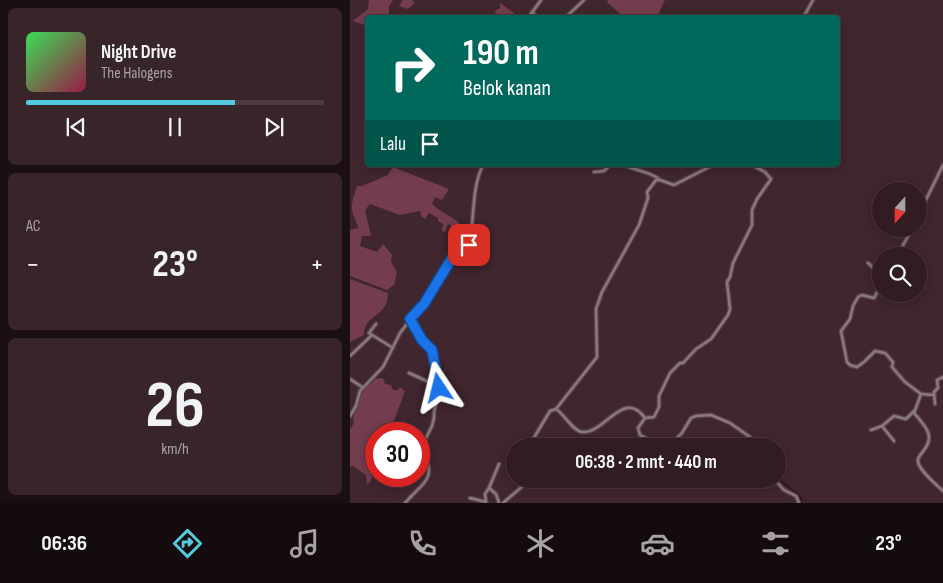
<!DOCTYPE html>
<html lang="id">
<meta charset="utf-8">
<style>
:root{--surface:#301c22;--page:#38252a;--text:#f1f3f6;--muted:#a8a1a5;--line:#4b3a40;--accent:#54cade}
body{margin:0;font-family:"Sofia Sans Condensed",sans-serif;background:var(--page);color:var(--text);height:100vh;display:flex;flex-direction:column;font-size:19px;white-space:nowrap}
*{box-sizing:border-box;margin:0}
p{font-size:16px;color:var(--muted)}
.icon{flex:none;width:28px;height:28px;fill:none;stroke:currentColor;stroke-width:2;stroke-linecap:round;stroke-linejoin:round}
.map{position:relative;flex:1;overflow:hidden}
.panel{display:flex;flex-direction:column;gap:8px;padding:8px;background:#1a0f13;width:350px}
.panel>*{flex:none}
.banner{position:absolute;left:15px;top:15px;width:475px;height:152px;border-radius:5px;box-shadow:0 2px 12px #0003,0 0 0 1px var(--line);background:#00695c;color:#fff;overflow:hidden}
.needle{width:32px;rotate:201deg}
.buttons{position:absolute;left:522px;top:182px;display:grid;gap:10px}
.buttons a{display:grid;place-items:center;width:55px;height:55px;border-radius:50%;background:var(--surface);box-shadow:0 2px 12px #0003,0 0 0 1px var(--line);font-size:25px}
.speed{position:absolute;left:15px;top:422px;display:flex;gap:10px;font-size:25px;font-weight:700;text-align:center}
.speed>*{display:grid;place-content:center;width:65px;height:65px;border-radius:50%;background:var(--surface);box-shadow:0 2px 12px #0003,0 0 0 1px var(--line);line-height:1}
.speed .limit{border:8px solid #d22;background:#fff;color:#111}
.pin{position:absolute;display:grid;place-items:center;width:42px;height:42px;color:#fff;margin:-21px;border-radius:10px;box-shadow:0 2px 8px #0006}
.me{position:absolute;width:55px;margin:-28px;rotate:350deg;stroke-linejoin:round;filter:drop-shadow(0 0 4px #0008)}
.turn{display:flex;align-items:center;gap:18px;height:105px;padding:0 15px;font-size:22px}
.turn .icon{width:65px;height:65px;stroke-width:2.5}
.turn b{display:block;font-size:35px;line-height:42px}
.then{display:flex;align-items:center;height:48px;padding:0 15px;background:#0003;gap:10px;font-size:19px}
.big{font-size:38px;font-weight:700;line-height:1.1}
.panel .widget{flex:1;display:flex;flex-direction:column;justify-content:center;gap:8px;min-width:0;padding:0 18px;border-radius:8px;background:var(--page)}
.panel .dial{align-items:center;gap:0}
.dial b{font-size:65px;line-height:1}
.song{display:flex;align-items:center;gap:15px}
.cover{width:60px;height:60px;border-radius:8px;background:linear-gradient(135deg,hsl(130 70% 55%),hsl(340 70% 35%))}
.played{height:5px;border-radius:2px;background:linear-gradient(90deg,var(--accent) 70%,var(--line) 70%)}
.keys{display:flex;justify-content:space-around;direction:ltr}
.heat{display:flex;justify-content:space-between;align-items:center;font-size:28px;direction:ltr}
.trip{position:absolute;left:156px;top:438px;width:280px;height:50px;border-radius:25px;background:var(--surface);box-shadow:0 2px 12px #0003,0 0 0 1px var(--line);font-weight:700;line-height:50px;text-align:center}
.menu{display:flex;height:80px;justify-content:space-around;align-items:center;background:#130b0e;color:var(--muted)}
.menu .icon{width:35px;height:35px}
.menu .active{color:var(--accent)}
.menu b{font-size:22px;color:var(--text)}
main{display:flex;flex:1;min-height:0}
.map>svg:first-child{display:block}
.green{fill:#733d4e}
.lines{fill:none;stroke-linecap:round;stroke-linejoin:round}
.stream{stroke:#280311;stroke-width:1}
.street-casing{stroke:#5d444c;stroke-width:5}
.street{stroke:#87797c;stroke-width:2.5}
.route-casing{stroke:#114b97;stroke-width:12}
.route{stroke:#1a73e8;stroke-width:9}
</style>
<main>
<section class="panel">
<div class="widget">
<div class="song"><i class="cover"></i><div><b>Night Drive</b><p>The Halogens</p></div></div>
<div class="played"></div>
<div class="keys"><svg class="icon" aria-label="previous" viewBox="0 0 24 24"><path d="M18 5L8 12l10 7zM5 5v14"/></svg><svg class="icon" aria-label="pause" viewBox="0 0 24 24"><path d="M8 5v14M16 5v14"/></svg><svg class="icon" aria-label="next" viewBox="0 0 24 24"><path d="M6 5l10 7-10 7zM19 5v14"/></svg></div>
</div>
<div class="widget"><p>AC</p>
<div class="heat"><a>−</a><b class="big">23°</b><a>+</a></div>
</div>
<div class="widget dial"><b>26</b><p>km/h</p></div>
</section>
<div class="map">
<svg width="593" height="503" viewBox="0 0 593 503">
<rect width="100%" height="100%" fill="#40262e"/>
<g class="green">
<path d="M19,0H43L39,6V17L18,18L17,26L3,21L18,9Z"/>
<path d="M53,0H62L65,3L58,9L49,6Z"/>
<path d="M258,0H315L307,17L275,18L257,2Z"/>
<path d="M150,3L164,13L161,17H157L151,14L147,17H142L146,14L145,11L150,8Z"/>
<path d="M43,167L99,189L92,200L85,197L82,204C90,212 100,215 109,223L108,226L113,231L111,232L98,224L95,232L92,231L93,224L88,221V218L79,213L75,219L71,216L70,211L50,215L20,204L15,210L21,236H12L10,246L27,252L33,244L42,255L41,262L47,272L44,285L37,290L0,276V230L9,228C0,209 0,207 7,186H12L38,175Z"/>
<path d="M0,279L38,293C38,318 14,313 14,335L0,342Z"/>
<path d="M33,378L35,384L41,385L43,390H48L50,387L55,391L39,434H26V467L20,482L17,484L16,475L3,466L0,467V428H1L4,423C1,415 10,400 11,390L22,383L24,379Z"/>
</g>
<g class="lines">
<g class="stream">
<path d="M404,445V446"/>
<path d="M428,476C430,479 433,483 436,485C443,492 451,492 452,503"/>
</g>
<defs>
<g id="street">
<path d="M182,12L188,18"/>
<path d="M178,18L191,0"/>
<path d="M215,18L234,0"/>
<path d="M453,18L463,0"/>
<path d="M273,165L300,174L308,178"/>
<path d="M244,172L254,171L260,165"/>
<path d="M569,214L593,165"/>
<path d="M547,256L562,229"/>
<path d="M518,263L531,275"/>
<path d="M531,285L524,298L512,295L508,297L503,306L500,319L491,331L497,362L500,365L507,367L514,362L525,351L535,353L543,362L542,367L555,382L571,394L564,413C574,425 586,435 574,450C572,453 568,457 568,460C567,469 587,485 593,491"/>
<path d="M26,324L19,333L43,348"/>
<path d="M0,356L22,335"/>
<path d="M59,373L79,382L80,387L89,391"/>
<path d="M0,379L12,387"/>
<path d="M571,394L584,395"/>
<path d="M585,404L584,392L588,388L587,380L593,377"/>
<path d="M206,409C214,414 223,431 232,432C255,434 273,388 295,418L288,428L290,435L309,446"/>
<path d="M0,416L6,406L10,391L33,367L50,333L60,320"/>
<path d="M295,418L304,417L309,407V396L320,373L330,363H333L346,349L361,339L378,315L380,309L377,282L380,277L383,263L402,225V210L407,199L421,179L415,172L402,165"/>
<path d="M532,426L544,441"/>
<path d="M521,430L532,426L544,416L556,419L564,411"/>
<path d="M182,446V441L200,411L206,409L247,357L246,309L252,292L289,225L298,198L297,192L306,180H310L324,185L363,165"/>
<path d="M319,446L332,433L341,418L346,416L361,415L380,423L400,437L403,446"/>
<path d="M424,479L434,490L446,496L449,503"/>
<path d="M120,498L136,502L135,494L139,488"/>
<path d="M55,503C76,479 87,480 72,446L82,426L84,418V412L89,392L82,350L73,340L60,319L74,304L108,248L119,245C125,218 121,189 133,165"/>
<path d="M149,503L146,494L139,488L149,464"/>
<path d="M153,503L174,485L179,479"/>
</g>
</defs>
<use href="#street" class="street-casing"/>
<use href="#street" class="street"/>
</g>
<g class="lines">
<defs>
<path id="route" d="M89,388L82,350L72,340L60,319L74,304L108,248L119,245"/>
</defs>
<use href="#route" class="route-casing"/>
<use href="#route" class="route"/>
</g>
</svg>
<div class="buttons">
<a><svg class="needle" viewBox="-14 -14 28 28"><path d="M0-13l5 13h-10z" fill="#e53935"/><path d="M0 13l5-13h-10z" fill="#a8a1a5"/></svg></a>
<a><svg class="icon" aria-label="search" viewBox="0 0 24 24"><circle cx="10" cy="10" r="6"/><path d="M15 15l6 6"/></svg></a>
</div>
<div class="speed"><div class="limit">30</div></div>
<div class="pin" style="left:119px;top:245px;background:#d93025"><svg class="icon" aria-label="arrive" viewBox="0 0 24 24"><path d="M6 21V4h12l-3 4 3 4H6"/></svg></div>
<svg class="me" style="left:89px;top:388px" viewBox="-20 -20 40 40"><path d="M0-17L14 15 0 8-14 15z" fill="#1a73e8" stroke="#fff" stroke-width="4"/></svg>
<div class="trip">06:38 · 2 mnt · 440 m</div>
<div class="banner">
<div class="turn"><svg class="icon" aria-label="right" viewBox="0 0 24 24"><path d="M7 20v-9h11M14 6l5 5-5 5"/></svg><div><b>190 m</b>Belok kanan</div></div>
<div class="then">Lalu<svg class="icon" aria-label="arrive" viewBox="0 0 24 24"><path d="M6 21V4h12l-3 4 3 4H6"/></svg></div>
</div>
</div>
</main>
<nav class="menu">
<b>06:36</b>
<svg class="icon active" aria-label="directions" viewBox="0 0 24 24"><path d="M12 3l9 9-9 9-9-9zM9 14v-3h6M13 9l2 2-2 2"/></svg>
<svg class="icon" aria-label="music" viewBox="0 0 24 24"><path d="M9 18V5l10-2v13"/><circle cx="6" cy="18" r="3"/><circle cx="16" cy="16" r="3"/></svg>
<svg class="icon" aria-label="phone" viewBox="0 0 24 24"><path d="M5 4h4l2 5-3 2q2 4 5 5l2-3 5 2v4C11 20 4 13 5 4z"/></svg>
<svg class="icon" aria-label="climate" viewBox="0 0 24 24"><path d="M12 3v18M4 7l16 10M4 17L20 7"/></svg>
<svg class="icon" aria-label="car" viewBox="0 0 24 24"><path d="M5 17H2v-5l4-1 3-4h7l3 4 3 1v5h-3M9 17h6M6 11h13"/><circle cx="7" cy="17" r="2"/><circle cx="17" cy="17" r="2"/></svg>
<svg class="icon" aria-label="filters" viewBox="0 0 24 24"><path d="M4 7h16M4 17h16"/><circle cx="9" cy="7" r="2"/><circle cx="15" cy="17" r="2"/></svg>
<b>23°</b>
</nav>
